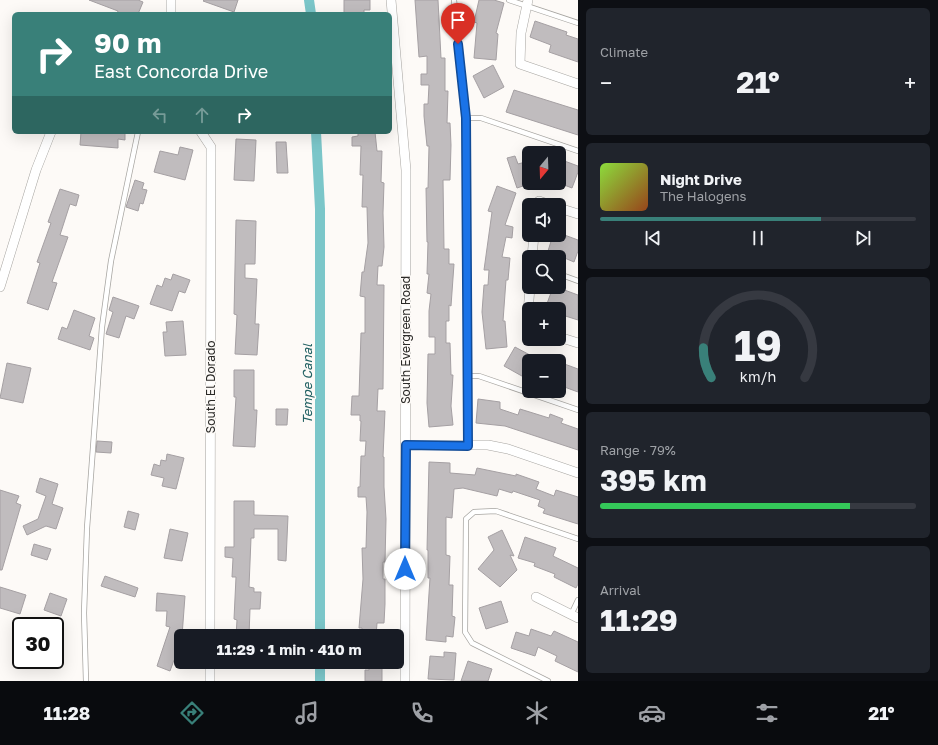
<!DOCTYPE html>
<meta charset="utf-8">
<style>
:root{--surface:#171b24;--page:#20242c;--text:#f1f3f6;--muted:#9ea1a6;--line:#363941;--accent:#398079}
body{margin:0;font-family:"Golos Text",sans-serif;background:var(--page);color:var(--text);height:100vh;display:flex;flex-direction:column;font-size:15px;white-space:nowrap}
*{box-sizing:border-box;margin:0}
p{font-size:13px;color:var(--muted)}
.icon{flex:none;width:22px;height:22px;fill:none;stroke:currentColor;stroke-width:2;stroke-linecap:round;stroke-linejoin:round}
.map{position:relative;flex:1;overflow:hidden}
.panel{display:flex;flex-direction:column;gap:8px;padding:8px;background:#0d0f14;width:360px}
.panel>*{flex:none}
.top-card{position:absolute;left:12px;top:12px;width:380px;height:122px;border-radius:6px;box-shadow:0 4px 16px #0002;background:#398079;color:#fff;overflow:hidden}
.needle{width:26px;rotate:199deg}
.fabs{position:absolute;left:522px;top:146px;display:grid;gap:8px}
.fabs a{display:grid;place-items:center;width:44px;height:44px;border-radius:6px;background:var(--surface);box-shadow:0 4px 16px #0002;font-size:20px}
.speed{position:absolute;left:12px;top:617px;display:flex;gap:8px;font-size:20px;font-weight:700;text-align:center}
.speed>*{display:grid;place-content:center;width:52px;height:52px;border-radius:50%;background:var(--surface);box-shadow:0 4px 16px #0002;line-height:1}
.speed .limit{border:2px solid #111;border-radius:6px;background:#fff;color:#111}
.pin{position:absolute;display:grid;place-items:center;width:34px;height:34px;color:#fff;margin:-41px -17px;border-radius:50% 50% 50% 0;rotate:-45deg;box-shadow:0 0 4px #0007}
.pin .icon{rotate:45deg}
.me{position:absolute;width:44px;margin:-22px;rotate:0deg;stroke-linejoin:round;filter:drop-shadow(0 0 3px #0008)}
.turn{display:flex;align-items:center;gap:14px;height:84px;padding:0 16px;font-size:18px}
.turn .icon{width:52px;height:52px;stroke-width:2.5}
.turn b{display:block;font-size:28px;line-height:34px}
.lanes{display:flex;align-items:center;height:38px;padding:0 16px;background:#0003;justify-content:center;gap:20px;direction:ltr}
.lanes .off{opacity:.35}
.big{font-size:30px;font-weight:700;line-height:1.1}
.panel .widget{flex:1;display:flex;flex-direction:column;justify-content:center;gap:6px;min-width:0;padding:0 14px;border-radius:6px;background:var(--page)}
.panel .dial{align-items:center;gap:0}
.dial svg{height:104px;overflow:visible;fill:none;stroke:var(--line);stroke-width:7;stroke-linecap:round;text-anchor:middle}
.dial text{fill:var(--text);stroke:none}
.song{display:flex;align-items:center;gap:12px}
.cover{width:48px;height:48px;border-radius:6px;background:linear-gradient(135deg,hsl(90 70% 55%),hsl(20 70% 35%))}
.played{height:4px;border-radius:2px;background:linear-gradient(90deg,var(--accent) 70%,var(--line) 70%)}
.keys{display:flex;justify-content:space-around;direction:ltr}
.heat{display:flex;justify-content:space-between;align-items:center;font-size:22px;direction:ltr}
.charge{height:6px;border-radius:3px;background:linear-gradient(90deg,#34c759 79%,var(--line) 0)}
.trip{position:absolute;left:174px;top:629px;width:230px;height:40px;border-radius:6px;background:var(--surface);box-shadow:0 4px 16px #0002;font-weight:700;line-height:40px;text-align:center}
.tabs{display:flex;height:64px;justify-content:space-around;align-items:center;background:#090b0e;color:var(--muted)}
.tabs .icon{width:28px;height:28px}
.tabs .active{color:var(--accent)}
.tabs b{font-size:18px;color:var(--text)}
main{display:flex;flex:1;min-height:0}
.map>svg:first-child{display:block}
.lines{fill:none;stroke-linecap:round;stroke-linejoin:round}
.canal{stroke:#7bc6c9;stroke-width:10}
.building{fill:#c0bcbe;stroke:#a5a0a3}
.lane-casing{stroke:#a7a5a1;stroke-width:6}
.street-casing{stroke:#a7a5a1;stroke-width:10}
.lane{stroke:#fff;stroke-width:4.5}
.street{stroke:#fff;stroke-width:9}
.route-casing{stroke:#114b97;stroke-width:10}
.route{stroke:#1a73e8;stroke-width:7}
.labels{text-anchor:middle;stroke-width:3;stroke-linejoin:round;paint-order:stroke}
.street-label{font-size:12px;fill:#2b2a28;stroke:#fdfaf7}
.water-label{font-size:13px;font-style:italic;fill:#216062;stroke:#fdfaf7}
</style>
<main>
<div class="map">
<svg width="578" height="681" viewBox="0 0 578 681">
<rect width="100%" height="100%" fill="#fdfaf7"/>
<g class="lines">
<g class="canal">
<path d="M309,0L311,14"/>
<path d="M316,132L320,209V636"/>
<path d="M320,662V681"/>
</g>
</g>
<g class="building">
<path d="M89,0H138L143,2L138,14H117L118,11Z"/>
<path d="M204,0H238L234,12L203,1Z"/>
<path d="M344,0H370V10H364V14H344Z"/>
<path d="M415,0H438L441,58H445V91H448L447,123H450L451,145L450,180H443L444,249H449V264H454L451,306L449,305V321H446V343H450L451,375H453L451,406L453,425L429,427L427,403L428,354H435V337H429V311L431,294L427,293L429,274H427L428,242H427L426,188H428L429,146H427L424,116V104H428L429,85H421V74H427V56L419,57Z"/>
<path d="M479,0H494L504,3L496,33L498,34L496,60L474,58L477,23L474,22Z"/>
<path d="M535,21L567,32L566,35L578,39V62L549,52L551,45L530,37Z"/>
<path d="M493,65L504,87L484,98L473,76Z"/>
<path d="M514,90L578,110V135L506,112Z"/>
<path d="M81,132H125V140L118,139V148L80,145Z"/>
<path d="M358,132H375L377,151H382L381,182L384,183L383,213L384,247L382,266H378L377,285H384L383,389H378L377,411H385L383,457H384V487L386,519L385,562H383V579H385V604L384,623H377L376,636L362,635V628H359L363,579L362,548H366L367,512L366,497H358V487H360L361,456H365L366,441H360L361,421H360V415H351L352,396H359L361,333H365V297L360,296L362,272H364L368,243L367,207H362L363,175H360L361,146H352V137L358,136Z"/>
<path d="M236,139L256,140L254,181L234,180Z"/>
<path d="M276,142H286L288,173H277Z"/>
<path d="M180,147L193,150L185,180L154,172L160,151L178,155Z"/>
<path d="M515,156L518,164L529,161V184L517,188L507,158Z"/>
<path d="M559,159L578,166V172L572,188L559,183Z"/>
<path d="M135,180L144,183L142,189L147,190L143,204L140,203L138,211L126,207Z"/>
<path d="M497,186L516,193L505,225L513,227L512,238L506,237L502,257L510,258L508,280H506L503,321H505L507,347L486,349L482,312L484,285H488L489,270H484L492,212L488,211Z"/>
<path d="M60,189L79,195L76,206L70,204L60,235L68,237L52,282L57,283L48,310L27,303L40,263L37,262L51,223L48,222Z"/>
<path d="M236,220L256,221L255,264H245V278L257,279L255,324H259L257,355L235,354L237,315L234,314Z"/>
<path d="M559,233L578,240V251L574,262L548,251L553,235H559Z"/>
<path d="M173,274L190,280L185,293L179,291L172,311L150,304L157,285L162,287L165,278L171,280Z"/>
<path d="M559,288L578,295V320L559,314V309H545L552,290L558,292Z"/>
<path d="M113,297L139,306L134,319L126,316L119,338L106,334L113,312L109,310Z"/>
<path d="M74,310L95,318L89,336L94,338L90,350L58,339L62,327L67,329Z"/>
<path d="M183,321L186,355L165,356L163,332H167L166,322Z"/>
<path d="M515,347L541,361H529V380L504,366Z"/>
<path d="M559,362L578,369V392L559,385Z"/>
<path d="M7,363L31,368L23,403L0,398Z"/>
<path d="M234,370H254V410H257L255,447L233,446L236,397H234Z"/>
<path d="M478,399L500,402V409L518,415L520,409L549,418L550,414L563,419L561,423L578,429V450L505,426L476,423Z"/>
<path d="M276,409H288L287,425H276Z"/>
<path d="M97,441L112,442L111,453L96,452Z"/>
<path d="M167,454L184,458L176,489L162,486L164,478L151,475L154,464L160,466L161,460L166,461Z"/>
<path d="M429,462L450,463V473L475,475L477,468L516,476V474L539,482L536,489L554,496L556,490L578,497V524L543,513L545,509L538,506L540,500L513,491L512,493L499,489L497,496L463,488L454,489L452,518L446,517V555L450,556L449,585H453L452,616L455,617L453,637L446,636V642L426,640L430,578H428V550H427Z"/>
<path d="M40,478L58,484L52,504L63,508L56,529L46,526L27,535L23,526L38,519L46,496L36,492Z"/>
<path d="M0,490L19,496L16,503L21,505L2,570H0Z"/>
<path d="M234,501H254V515L288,516L286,561L278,560V529H254V538H251L249,587L254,588V592H261L260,609H250L249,636H236L237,620L234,619L236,577H232L233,558L225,557V547H234Z"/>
<path d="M128,511L139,514L135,530L124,527Z"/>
<path d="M170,529L188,533L182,561L164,558Z"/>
<path d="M502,530L514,556L510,555L517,570L500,587L478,569L494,550L488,537Z"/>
<path d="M525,537L556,548L553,556L578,568V584L576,588L554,577L555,574L534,566L535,563L518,558Z"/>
<path d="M34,544L51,549L47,560L31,555Z"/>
<path d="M105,576L138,588L135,597L101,586Z"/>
<path d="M0,587L26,595L20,614L0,608Z"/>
<path d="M50,593L67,599L61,616L44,610Z"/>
<path d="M157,593L185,596L182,636L178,648L181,649V662L174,660L170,671L157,666L170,627L166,626L167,611H156Z"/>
<path d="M501,601L508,622L486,629L479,608Z"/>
<path d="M531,629L551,636L554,631L578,642V672L555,661L557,656L538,647L535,656L511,648L516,632L529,636Z"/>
<path d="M444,652L456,653L454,680L428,679L430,656L444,657Z"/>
<path d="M468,661L492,669L488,681H461Z"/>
<path d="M369,662H382V681H365V670H369Z"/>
</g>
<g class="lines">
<defs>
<g id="lane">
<path d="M454,0L466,118L468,446"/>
<path d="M509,0L578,23"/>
<path d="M466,118H481L578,151"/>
<path d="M559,274L578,281"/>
<path d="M468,376H479L578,410"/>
<path d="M571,615L578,600"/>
<path d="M86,681L84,613L87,528L102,327L111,261L138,132"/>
<path d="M548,681L472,643L465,632L466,519L474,512L496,511L578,539"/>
</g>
<g id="street">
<path d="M171,0V14"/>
<path d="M391,0L406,170L405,681"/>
<path d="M528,0L521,33L520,64L578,84"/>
<path d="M201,132L211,147L210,636"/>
<path d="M538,205L539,201L550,205"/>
<path d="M559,208L578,214"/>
<path d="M532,257L534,235"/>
<path d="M0,287L36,170L51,132"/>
<path d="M529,327L527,326L530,287"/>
<path d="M559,337L578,343"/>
<path d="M406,445H488L508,449L578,473"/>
<path d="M536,597L578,618"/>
<path d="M210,681V662"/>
</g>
</defs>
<use href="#lane" class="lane-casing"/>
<use href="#street" class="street-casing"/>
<use href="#lane" class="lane"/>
<use href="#street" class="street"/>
</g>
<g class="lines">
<defs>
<path id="route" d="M405,569L406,445L468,446L466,118L458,44"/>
</defs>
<use href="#route" class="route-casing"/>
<use href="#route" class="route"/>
</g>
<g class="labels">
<g class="street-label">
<text transform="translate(406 340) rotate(-90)" y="4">South Evergreen Road</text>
<text transform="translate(211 387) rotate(-90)" y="4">South El Dorado</text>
</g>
<g class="water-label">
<text transform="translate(307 384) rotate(-90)" y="5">Tempe Canal</text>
</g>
</g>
</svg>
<div class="fabs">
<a><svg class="needle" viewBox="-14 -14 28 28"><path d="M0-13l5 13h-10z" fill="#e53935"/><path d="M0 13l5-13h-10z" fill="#9ea1a6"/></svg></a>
<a><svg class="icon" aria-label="sound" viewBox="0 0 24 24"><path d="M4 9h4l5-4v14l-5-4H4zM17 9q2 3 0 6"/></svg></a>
<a><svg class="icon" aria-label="search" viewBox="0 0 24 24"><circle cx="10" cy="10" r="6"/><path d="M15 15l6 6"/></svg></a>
<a>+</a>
<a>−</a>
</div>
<div class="speed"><div class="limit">30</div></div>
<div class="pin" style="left:458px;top:44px;background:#d93025"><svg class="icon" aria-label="arrive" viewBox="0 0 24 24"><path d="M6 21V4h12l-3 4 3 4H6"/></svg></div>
<svg class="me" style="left:405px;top:569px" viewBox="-20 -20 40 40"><circle r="19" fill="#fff"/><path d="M0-13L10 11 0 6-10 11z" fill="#1a73e8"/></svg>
<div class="trip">11:29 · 1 min · 410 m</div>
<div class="top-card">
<div class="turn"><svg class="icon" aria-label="right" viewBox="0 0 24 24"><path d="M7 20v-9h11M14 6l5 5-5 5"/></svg><div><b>90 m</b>East Concorda Drive</div></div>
<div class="lanes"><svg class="icon off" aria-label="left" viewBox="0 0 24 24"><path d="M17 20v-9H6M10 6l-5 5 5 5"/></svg><svg class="icon off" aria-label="ahead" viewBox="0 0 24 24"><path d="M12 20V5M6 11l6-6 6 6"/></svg><svg class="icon" aria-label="right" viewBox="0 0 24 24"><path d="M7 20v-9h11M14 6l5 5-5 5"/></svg></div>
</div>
</div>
<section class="panel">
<div class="widget"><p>Climate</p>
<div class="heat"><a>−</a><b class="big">21°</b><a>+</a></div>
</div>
<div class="widget">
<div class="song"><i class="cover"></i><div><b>Night Drive</b><p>The Halogens</p></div></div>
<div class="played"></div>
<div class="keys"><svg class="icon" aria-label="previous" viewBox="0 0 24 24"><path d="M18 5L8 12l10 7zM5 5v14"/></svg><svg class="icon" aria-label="pause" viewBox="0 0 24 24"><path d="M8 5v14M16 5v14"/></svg><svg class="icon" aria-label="next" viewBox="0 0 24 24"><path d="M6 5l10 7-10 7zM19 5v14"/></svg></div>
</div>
<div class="widget dial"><svg viewBox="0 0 100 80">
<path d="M14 69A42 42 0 1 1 86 69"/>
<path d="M14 69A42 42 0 0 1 8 46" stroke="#398079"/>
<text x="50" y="56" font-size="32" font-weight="700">19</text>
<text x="50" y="72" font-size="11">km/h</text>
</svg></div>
<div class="widget"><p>Range · 79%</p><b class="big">395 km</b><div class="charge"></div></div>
<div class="widget"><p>Arrival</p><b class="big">11:29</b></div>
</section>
</main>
<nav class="tabs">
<b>11:28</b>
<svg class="icon active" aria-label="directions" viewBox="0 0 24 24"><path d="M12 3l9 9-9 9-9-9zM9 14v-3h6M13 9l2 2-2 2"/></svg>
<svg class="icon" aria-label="music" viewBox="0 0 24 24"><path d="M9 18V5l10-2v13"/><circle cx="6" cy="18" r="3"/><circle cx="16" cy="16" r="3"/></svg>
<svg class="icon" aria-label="phone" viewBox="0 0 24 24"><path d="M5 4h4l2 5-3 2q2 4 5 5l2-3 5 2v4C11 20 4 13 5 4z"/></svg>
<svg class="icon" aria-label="climate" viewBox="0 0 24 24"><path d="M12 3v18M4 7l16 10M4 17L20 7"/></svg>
<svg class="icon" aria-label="car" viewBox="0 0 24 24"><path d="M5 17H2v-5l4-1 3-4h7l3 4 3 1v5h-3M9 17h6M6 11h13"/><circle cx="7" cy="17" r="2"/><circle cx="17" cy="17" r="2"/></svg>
<svg class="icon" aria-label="filters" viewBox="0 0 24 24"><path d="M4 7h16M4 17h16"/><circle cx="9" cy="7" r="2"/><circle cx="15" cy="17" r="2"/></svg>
<b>21°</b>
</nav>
